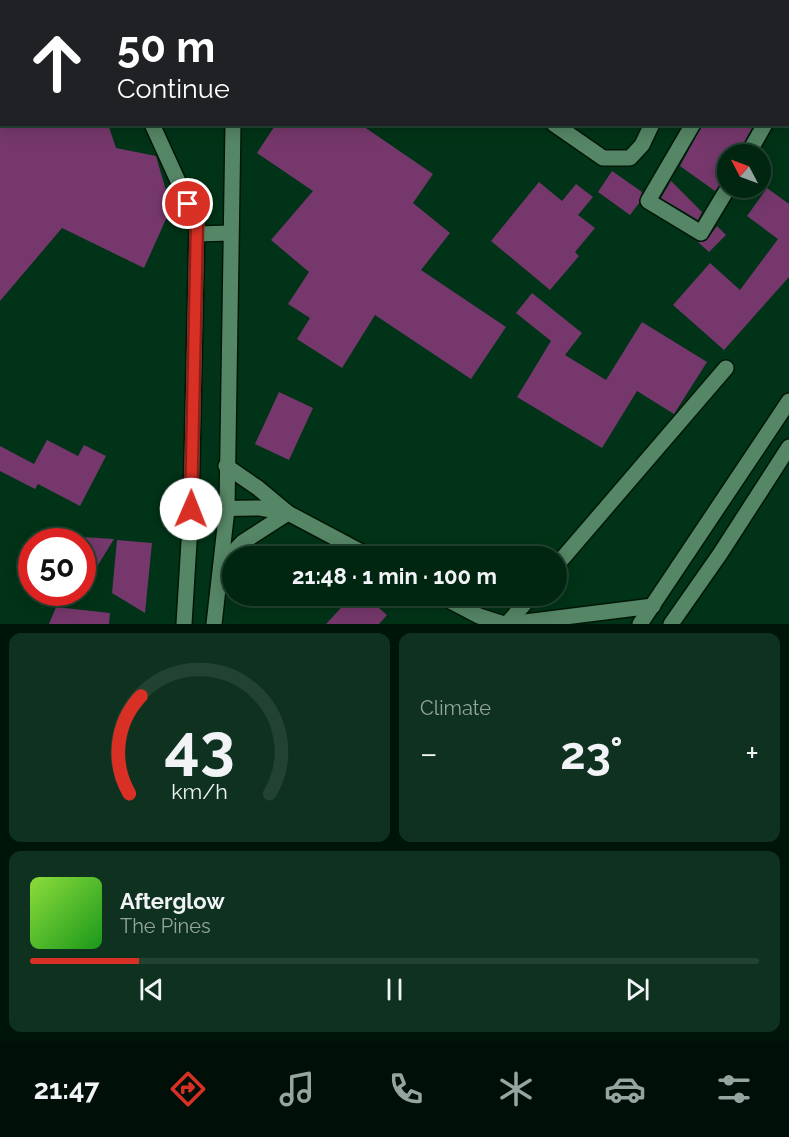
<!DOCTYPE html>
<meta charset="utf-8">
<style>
:root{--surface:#002611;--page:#0e321f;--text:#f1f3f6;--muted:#95a59f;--line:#224331;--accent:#d93025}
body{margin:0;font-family:Raleway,sans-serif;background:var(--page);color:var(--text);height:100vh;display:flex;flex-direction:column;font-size:22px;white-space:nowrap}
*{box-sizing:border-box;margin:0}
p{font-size:20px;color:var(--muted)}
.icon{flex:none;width:33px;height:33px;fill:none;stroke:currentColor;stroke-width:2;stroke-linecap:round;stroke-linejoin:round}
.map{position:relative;height:624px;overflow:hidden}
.details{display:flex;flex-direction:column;gap:9px;padding:9px;background:#001509;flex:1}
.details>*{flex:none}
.banner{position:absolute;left:0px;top:0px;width:789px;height:126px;box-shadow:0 3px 15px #0003,0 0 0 2px var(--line);background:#202124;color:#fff;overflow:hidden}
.needle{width:39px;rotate:311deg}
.fabs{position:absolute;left:717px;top:144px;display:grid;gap:12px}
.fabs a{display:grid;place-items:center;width:54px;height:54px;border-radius:50%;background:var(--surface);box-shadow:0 3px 15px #0003,0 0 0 2px var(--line);font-size:30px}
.speed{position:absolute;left:18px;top:528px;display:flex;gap:12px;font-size:30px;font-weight:700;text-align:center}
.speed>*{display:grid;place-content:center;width:78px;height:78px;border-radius:50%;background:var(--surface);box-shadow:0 3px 15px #0003,0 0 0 2px var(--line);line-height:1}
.speed .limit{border:9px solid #d22;background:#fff;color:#111}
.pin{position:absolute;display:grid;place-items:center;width:51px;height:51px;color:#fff;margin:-26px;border:3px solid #fff;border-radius:50%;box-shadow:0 2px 6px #0007}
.me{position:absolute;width:66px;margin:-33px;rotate:1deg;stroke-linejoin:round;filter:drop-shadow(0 0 4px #0008)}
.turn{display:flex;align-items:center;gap:21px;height:126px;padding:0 18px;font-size:27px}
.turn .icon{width:78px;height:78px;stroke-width:2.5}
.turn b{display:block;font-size:42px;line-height:51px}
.big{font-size:45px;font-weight:700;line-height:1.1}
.details .widget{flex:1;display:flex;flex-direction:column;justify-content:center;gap:9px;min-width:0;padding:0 21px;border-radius:12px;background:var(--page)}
.details .dial{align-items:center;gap:0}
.dial svg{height:156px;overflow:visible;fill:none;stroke:var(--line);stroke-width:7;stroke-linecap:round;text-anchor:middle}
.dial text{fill:var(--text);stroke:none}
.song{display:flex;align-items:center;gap:18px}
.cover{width:72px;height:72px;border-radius:9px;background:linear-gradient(135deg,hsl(90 70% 55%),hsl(120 70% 35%))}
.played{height:6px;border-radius:3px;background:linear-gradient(90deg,var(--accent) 15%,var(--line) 15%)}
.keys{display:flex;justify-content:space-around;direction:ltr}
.heat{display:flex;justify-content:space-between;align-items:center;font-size:33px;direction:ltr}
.details .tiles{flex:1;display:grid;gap:9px;grid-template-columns:1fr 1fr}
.widget:last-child{grid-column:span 2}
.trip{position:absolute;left:222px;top:546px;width:345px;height:60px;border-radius:30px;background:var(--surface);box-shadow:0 3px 15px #0003,0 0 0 2px var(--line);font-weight:700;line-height:60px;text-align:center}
.dock{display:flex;height:96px;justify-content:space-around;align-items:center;background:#000f07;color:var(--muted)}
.dock .icon{width:42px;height:42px}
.dock .current{color:var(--accent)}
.dock b{font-size:27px;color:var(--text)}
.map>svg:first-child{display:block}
.building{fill:#76386c}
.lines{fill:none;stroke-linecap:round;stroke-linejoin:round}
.minor-casing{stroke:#001708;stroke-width:18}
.tertiary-casing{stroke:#001708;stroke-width:18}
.secondary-casing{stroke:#001708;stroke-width:18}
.minor{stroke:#558665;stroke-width:15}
.tertiary{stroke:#558665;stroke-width:15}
.secondary{stroke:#558665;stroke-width:15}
.route-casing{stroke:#8d1f18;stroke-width:15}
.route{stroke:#d93025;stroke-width:10}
</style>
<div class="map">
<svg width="789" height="624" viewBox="0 0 789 624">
<rect width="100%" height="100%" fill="#003317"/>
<g class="building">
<path d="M0,124H108L116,148L156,156L171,208L144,268L62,228L0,301Z"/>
<path d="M276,124H360L433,174L413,203L450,233L421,270L506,327L471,379L375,315L342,368L297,339L310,318L288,304L309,272L271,240L313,191L257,153Z"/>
<path d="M703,124H754L738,154H728V176L715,191L680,166Z"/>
<path d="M612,171L642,192L639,203L630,215L598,192Z"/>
<path d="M671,181L702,212L698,220L661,198Z"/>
<path d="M539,182L562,201L576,184L593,197L578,215L595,228L575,252L579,256L550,290L491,241Z"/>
<path d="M767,188L789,204V277L724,350L673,305L710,263L740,290L778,239L747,216Z"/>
<path d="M717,226L726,235L709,252L698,242L706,241Z"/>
<path d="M532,293L582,333L565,355L606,380L642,322L707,362L674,414L637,391L602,448L517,397L551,341L516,313Z"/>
<path d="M279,392L313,408L289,460L255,444Z"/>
<path d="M47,440L78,456L84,445L106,456L80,506L38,484L35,489L0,471V446L34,464Z"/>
<path d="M82,537L114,539L82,591Z"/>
<path d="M117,540L152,543L145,613L112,593Z"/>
<path d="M352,596H365L387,615L379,624H326Z"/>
<path d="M56,607L110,613L109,624H49Z"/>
</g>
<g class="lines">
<defs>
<g id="minor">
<path d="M485,2L486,0"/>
<path d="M727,2L728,0"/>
<path d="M788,2L789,1"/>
<path d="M788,58L789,60"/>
<path d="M788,86L789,84"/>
<path d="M554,124L603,158H630L642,145L652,124"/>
<path d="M693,124L648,201L701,233L728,188"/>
<path d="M748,154L765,124"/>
<path d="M556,566L726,368"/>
<path d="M507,624L531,596"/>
</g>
<g id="tertiary">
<path d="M191,509L260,508L288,513L369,556"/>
<path d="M441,596L479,616L504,624"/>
<path d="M509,624L653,606"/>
<path d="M640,624L789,401"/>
<path d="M671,624L720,554L789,447"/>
</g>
<g id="secondary">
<path d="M94,0L95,2"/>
<path d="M236,2V0"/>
<path d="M152,124L197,223L191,509L184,624"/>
<path d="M197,234L230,233"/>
<path d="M221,565L243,542L288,513L258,488L226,466"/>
<path d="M214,624L227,509L233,124"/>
</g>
</defs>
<use href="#minor" class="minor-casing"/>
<use href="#tertiary" class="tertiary-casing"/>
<use href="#secondary" class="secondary-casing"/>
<use href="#minor" class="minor"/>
<use href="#tertiary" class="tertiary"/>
<use href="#secondary" class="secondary"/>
</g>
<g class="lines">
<defs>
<path id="route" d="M188,204L197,223L191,509"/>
</defs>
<use href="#route" class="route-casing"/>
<use href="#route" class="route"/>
</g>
</svg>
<div class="fabs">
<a><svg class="needle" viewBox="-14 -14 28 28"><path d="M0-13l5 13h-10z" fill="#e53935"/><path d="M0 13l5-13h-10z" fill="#95a59f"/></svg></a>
</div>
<div class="speed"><div class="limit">50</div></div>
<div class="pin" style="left:188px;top:204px;background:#d93025"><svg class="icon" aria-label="arrive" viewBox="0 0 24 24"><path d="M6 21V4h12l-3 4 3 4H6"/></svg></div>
<svg class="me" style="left:191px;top:509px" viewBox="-20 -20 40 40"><circle r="19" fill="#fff"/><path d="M0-13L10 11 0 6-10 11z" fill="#d93025"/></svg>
<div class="trip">21:48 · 1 min · 100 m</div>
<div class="banner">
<div class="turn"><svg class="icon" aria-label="ahead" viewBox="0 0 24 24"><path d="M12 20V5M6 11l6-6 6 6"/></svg><div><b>50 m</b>Continue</div></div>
</div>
</div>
<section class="details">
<div class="tiles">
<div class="widget dial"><svg viewBox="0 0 100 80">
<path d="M14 69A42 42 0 1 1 86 69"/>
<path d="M14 69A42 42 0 0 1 20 19" stroke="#d93025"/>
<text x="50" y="56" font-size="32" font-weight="700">43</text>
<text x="50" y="72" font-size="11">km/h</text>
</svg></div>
<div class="widget"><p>Climate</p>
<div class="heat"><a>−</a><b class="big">23°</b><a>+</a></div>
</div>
<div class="widget">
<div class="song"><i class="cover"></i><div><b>Afterglow</b><p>The Pines</p></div></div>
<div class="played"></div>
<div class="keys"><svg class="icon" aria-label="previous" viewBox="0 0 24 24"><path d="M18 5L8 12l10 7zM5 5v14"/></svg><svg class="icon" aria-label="pause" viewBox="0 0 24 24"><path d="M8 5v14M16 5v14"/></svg><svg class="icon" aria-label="next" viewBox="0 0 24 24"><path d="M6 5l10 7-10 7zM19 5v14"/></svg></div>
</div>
</div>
</section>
<nav class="dock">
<b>21:47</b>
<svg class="icon current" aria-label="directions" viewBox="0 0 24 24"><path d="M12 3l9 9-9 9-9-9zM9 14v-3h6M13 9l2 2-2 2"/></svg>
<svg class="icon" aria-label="music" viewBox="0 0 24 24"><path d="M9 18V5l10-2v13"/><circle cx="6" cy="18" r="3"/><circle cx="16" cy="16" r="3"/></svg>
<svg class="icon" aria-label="phone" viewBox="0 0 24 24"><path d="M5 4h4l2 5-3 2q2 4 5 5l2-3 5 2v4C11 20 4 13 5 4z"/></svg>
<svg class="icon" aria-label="climate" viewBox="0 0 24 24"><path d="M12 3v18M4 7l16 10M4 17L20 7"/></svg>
<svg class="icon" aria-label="car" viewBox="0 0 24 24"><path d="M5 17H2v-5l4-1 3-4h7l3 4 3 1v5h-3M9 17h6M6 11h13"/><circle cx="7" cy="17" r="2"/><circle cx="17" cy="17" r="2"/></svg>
<svg class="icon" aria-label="filters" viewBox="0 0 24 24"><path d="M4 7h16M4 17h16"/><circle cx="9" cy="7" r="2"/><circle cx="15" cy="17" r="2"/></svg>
</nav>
